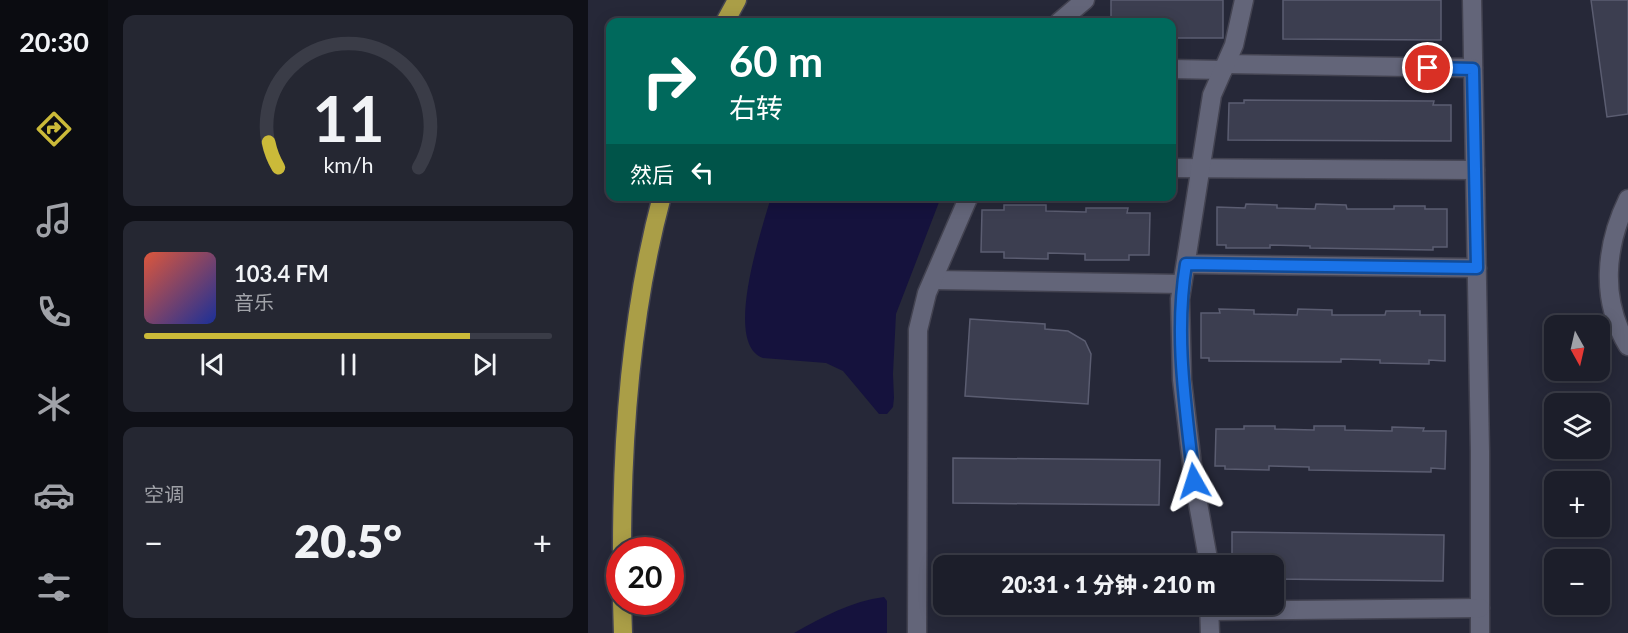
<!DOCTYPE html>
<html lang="zh">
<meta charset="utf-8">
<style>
:root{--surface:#1c1e2a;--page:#252732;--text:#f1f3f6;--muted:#a0a2a8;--line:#3a3c47;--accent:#cbba39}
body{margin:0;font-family:Lato,"Noto Sans SC",sans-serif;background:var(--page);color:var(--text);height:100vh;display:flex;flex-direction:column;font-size:22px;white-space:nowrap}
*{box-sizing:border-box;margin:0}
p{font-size:20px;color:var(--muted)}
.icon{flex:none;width:33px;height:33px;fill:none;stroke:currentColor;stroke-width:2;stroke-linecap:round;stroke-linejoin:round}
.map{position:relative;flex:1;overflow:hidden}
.details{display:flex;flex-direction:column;gap:15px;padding:15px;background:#0f1017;width:480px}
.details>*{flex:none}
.top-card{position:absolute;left:18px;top:18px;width:570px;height:183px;border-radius:12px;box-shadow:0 3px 15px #0003,0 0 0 2px var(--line);background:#00695c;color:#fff;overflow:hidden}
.needle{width:39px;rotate:172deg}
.controls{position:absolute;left:956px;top:315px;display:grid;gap:12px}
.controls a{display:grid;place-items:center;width:66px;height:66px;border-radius:12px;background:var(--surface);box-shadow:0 3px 15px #0003,0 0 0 2px var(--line);font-size:30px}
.speed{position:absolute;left:18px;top:537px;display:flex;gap:12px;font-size:30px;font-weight:700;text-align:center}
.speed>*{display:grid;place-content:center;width:78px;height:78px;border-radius:50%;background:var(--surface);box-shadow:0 3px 15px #0003,0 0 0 2px var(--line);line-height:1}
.speed .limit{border:9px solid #d22;background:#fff;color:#111}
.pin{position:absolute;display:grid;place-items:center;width:51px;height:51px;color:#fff;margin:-26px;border:3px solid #fff;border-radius:50%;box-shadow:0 2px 6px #0007}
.me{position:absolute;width:66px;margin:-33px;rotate:354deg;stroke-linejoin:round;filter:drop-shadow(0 0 4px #0008)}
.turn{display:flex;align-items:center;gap:21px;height:126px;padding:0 24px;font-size:27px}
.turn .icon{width:78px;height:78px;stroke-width:2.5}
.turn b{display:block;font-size:42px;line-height:51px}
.then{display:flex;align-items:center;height:57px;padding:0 24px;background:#0003;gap:12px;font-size:22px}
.big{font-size:45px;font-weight:800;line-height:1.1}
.details .card{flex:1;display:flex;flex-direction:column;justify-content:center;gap:9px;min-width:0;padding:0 21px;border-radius:12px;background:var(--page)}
.details .dial{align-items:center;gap:0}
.dial svg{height:156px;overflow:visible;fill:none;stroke:var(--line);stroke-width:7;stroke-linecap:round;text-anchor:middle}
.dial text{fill:var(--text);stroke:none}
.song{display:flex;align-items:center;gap:18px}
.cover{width:72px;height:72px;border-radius:9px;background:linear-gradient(135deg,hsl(10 70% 55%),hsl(230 70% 35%))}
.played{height:6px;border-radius:3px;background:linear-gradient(90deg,var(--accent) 80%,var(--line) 80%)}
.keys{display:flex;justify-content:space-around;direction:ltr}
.heat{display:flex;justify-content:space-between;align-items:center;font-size:33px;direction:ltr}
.trip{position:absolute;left:345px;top:555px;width:351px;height:60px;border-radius:12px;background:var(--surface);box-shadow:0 3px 15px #0003,0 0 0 2px var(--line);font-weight:800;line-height:60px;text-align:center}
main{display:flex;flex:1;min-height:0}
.tab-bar{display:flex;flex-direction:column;width:108px;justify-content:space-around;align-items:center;background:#0b0c11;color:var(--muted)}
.tab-bar .icon{width:42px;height:42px}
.tab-bar .selected{color:var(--accent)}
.tab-bar b{font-size:27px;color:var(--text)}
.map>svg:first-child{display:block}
.water{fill:#15123d}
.building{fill:#3c3e50;stroke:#5b5d71;stroke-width:1.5}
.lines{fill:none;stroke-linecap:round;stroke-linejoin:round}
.minor-casing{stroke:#434351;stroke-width:21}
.highway-casing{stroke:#434351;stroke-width:21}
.minor{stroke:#636579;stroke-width:18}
.highway{stroke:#aa9e47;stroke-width:18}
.route-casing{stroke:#114b97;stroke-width:15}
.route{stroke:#1a73e8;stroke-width:10}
</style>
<main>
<nav class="tab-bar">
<b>20:30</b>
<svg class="icon selected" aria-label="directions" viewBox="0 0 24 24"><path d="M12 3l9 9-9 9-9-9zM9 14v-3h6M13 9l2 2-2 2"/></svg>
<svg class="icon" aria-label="music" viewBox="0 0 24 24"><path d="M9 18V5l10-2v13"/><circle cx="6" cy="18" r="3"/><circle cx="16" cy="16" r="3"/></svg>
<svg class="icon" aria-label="phone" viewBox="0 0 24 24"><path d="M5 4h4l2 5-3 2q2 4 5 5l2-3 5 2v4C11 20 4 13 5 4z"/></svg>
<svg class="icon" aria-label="climate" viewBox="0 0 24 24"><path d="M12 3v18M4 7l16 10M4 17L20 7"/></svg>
<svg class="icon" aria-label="car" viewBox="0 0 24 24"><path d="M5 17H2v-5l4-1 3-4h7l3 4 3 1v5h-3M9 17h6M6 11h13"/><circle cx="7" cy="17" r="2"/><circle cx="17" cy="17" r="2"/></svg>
<svg class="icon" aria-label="filters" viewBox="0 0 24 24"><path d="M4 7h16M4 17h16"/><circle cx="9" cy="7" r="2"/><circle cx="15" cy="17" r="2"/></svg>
</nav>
<section class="details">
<div class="card dial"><svg viewBox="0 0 100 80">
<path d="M14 69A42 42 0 1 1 86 69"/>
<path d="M14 69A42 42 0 0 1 9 56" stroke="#cbba39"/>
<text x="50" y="56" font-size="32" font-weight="700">11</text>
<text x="50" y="72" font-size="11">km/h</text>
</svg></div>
<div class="card">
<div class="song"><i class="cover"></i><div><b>103.4 FM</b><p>音乐</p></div></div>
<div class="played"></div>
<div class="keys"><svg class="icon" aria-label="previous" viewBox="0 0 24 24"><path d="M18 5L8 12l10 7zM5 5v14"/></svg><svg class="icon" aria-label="pause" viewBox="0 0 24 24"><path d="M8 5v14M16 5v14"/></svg><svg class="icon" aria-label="next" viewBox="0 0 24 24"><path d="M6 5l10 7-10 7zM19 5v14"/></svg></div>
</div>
<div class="card"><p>空调</p>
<div class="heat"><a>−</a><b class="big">20.5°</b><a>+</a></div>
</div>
</section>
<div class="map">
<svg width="1040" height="633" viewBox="0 0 1040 633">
<rect width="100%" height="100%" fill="#262838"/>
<g class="water">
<path d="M183,197H353L308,314L305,374L306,398L305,407L299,414H291L255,371L238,363L175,358C134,344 175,226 183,197Z"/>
<path d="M296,597L299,601V633H206C234,617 264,601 296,597Z"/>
</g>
<g class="building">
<path d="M523,0H635V38H584V22H523Z"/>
<path d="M695,0H853V40L695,39Z"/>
<path d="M1003,0H1040V114L1019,117Z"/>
<path d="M656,100L846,101L845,105H863V141L640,140L641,103H656Z"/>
<path d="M658,204L689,205V208L727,209L728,204L758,205L759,209H806V206H837V209H859V247H845V250L722,248V246L682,245V248H638V245H629V207L657,208Z"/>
<path d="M416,205H458V211L498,212V208H540L539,213H562L561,255H541V260H497V254L460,253V259L416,258V252H393L394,210H416Z"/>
<path d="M631,309L666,310V314L709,315L710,309L744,310V315H797L798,311H832V315H857V361L841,360V364L792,363V360L753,359V362L621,361V358H613V313H632Z"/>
<path d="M382,319L457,324V329L480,331L497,341L503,354L500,404L377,396Z"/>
<path d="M656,426H687V429L726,430V426H757V430L804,431V427L836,428L835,431H858L857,469L843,468V472L721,470V467L681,466V470L637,469V466H627L628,429H656Z"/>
<path d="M365,458L572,460L571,505L365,503Z"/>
<path d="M644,532L856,535L855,581L686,579V566H644Z"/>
</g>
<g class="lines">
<defs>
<g id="minor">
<path d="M884,0L892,452V633"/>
<path d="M471,22L497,0"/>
<path d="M638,64L885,68"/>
<path d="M584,69L635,70"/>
<path d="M584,168L887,170"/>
<path d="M1040,199C1017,246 1012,300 1040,346"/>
<path d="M598,264L889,268"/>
<path d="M346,280L594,284"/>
<path d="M620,566L619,553L606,481L594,380L592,299L624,95L646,45L656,0"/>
<path d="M621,604L622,633"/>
<path d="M621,611L892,608"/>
<path d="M329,633L330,330L339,293L381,196"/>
</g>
<g id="highway">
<path d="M137,22L149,0"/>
<path d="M34,550C34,432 43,311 74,196"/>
<path d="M34,602L35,633"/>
</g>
</defs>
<use href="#minor" class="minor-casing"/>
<use href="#highway" class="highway-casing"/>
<use href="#minor" class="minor"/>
<use href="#highway" class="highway"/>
</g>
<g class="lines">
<defs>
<path id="route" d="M606,481C598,409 586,336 598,264L889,268L885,69L840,68"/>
</defs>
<use href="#route" class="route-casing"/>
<use href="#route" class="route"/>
</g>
</svg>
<div class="controls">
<a><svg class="needle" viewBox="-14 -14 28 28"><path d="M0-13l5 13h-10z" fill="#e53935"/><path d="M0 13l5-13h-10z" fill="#a0a2a8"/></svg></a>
<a><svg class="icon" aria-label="layers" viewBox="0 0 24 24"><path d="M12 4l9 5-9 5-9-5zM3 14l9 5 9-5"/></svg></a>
<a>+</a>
<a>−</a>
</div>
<div class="speed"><div class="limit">20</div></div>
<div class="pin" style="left:840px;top:68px;background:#d93025"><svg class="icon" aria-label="arrive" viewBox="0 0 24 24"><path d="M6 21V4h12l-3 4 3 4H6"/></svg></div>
<svg class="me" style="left:606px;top:481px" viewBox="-20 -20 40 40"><path d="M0-17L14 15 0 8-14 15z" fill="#1a73e8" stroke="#fff" stroke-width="4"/></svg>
<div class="trip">20:31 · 1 分钟 · 210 m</div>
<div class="top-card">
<div class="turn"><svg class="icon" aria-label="right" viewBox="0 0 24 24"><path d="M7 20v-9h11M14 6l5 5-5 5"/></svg><div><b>60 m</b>右转</div></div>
<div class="then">然后<svg class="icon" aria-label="left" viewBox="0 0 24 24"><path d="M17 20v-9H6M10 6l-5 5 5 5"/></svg></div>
</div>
</div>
</main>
